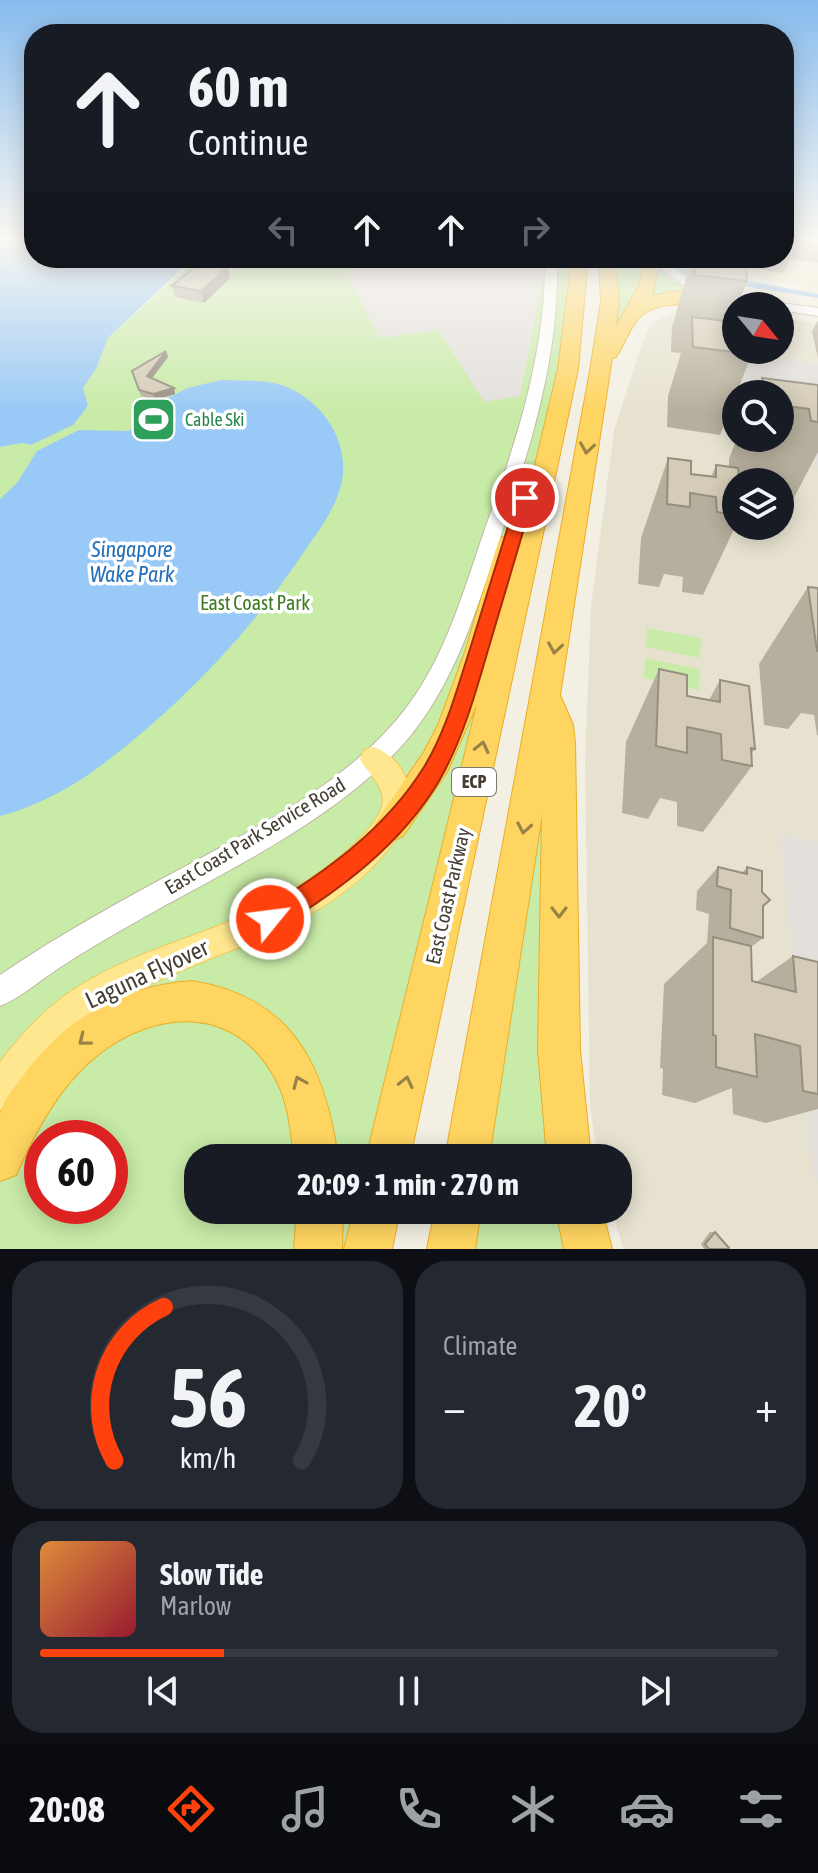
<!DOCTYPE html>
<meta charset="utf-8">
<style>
:root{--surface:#171b24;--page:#242831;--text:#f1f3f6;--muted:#9ea1a6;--line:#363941;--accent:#ff420d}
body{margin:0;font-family:"Asap Condensed",sans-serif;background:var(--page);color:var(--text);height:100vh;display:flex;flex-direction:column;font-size:30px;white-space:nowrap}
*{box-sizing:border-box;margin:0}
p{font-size:26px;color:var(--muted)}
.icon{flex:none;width:44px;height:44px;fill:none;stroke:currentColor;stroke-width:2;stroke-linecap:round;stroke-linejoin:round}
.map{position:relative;height:1249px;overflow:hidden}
.sheet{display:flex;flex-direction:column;gap:12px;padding:12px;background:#0d0f14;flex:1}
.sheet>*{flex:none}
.hud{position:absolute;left:24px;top:24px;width:770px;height:244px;border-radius:32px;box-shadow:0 4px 20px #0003;background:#171b24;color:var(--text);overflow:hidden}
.needle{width:52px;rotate:120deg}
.fabs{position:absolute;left:722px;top:292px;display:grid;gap:16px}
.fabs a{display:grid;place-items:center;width:72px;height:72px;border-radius:50%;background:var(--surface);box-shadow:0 4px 20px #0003;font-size:40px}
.speed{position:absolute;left:24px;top:1120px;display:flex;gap:16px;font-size:40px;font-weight:700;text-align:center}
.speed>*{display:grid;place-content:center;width:104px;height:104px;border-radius:50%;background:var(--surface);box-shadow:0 4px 20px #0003;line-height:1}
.speed .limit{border:12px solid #d22;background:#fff;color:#111}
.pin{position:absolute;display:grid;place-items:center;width:68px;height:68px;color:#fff;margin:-34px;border:4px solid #fff;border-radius:50%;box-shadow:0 2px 8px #0007}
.me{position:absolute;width:88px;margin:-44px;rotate:61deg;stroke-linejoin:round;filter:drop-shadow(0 0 6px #0008)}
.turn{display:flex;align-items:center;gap:28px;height:168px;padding:0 32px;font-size:36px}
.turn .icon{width:104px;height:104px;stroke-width:2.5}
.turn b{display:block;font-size:56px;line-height:68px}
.lanes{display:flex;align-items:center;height:76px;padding:0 32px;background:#0003;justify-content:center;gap:40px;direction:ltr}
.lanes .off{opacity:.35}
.big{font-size:60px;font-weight:700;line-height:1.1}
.sheet .card{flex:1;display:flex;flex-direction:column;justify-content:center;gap:12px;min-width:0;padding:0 28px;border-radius:32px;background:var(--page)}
.sheet .dial{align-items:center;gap:0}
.dial svg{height:208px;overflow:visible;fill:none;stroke:var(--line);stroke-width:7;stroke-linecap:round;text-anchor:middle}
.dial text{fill:var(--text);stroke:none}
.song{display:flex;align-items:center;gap:24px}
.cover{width:96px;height:96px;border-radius:12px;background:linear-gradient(135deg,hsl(30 70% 55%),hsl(350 70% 35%))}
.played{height:8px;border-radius:4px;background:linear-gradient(90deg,var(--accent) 25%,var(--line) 25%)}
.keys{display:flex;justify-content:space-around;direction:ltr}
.heat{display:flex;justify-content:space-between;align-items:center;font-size:44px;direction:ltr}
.sheet .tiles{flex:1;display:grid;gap:12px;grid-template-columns:1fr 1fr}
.card:last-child{grid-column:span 2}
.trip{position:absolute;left:184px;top:1144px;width:448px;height:80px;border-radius:32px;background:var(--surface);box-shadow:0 4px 20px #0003;font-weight:700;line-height:80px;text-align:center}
.menu{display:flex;height:128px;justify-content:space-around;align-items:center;background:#090b0e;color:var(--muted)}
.menu .icon{width:56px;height:56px}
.menu .active{color:var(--accent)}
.menu b{font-size:36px;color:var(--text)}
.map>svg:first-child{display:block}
.residential{fill:#e7e2d0;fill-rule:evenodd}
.education{fill:#ede6cb}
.green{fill:#c8eba7;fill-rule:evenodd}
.parking{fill:#e3e0dc}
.water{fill:#99c9f6}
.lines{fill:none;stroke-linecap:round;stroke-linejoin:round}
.minor-casing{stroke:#bfb8a5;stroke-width:2}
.major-casing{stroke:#edca57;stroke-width:2}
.highway-casing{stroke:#e9af26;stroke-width:2}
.minor{fill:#fff;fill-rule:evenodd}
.major{fill:#ffe78f;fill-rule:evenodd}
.highway{fill:#ffd561;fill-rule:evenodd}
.wall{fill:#b7af9d}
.shaded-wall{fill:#958f80}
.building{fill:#d5ccb7;stroke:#958f80;stroke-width:2}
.oneway{stroke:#998248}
.route{fill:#ff420d;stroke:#a62b08;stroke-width:2}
.labels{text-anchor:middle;stroke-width:7;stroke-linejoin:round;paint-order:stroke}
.far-leisure-label{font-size:18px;fill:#27864d;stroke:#fff;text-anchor:start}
.shield{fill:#fff;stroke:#7d7970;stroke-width:2}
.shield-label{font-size:18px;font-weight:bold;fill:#453f33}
.park-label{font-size:20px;fill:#3d7b22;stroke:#fff}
.street-label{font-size:20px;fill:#453f33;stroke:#fff}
.water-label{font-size:22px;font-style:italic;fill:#2470b8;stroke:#fff}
.near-street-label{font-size:24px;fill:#453f33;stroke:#fff}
</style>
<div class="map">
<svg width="818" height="1249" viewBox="0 0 818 1249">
<rect width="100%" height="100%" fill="#f3efe3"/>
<path class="residential" d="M687,306L736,312V350H780V318L818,323V1249H623L612,1210H618V1158H598L590,1106L585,762L591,606L614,431L640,349L651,323ZM736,394H780V438H736ZM736,482H780V526H736Z"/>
<path class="education" d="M818,239V288L721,273L784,258Z"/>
<g class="green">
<path d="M197,258H580L581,270L389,1158H198V1210H377L369,1249H0V447L22,443L31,445L75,419L88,407L83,388L96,369L108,338ZM42,1138H110V1206H42Z"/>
<path d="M607,264L662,272L673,281L705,292L706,297L645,307L602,372Z"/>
<path d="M647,628L701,638L700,658L646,647Z"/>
<path d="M645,658L700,669L699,690L644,678Z"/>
<path d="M547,698L569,1158H467Z"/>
<path d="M458,1210H579L588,1249H452Z"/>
</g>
<g class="parking">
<path d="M356,258H547L520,396L484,402L439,330L380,338L349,278Z"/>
<path d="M734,353L818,363V468L742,455L780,438V394H737Z"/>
<path d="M780,834L818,843V1179L813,1177Z"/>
</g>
<g class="water">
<path d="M0,239H34V258H193L108,338L96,369L83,388L88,406L73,425L31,445L22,443L0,447Z"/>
<path d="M566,258C650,258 735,279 818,294V298Z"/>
<path d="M221,380C243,381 267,379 287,387C325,403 351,445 341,485C335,509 320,529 306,549C249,635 172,715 88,775C61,793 31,808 0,816V499L17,483L37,451L79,430L128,431L141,423L143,410L188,388Z"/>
</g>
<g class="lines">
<defs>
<g id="minor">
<path d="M545,258H557C560,354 531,446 501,535C475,615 450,701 388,760C317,829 224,872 139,920C111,936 83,952 56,970C38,982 20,998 0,1006V975C60,934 124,899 188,865C272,819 365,773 418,691C451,640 467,580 487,523C518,438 546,349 545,258Z"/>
<path d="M653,258H665C701,301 767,300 818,308V316L780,310V306C734,306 682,297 653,258Z"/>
</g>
<path id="major" d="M374,747C393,754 407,772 410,792C413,811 402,832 390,847C318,940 197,950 103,1010C80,1024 61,1042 44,1062C30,1079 20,1102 0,1110V1062C24,1031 50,1003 84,983C131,955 185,940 235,919C276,902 315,878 349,849C361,838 377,823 382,806C387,786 368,775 360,759L364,750Z"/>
<g id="highway">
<path d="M572,258H588L578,369L410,1158H366L477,704L447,772L403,836L391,841L379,836L374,825L424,752L438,725L464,655L498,543L502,537L518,536L558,369Z"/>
<path d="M599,258H615L619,302L616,326L639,286L644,258H660L652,297C667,291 714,286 726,296C710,311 665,296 642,315C631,324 624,345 616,357L612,358L560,695L573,725L575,743L580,1050L591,1158H547L538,1050L542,814L489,1158H445L590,371L601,302Z"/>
<path d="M192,981C292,997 325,1065 338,1158H294C291,1134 289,1108 279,1086C241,1004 157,1006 94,1058C58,1088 35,1132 16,1175L0,1181C0,1160 0,1135 0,1114C2,1101 15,1087 22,1077C63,1020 121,986 192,981Z"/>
<path d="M297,1210H343L342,1249H294Z"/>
<path d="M354,1210H400L392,1249H344Z"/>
<path d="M435,1210H481L475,1249H427Z"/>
<path d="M556,1210H602L612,1249H564Z"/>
</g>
</defs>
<use href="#minor" class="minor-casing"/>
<use href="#major" class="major-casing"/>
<use href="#highway" class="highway-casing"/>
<use href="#minor" class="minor"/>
<use href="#major" class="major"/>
<use href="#highway" class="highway"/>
</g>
<g class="wall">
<path d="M784,239H818V263L790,259L784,273L746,268L747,281L738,306H736V311L732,322L752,354L720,435L667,427L668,396L681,353L671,352L672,327L692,258H784Z"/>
<path d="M228,267L230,278L204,303L175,297L172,286Z"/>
<path d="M818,320V358L812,332Z"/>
<path d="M166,351L168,357L152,378L174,388L175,394L155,400L141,396L132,371Z"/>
<path d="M762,378L818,385V452L790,505L780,504V482H736V525L703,595L682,592L683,577L664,574L659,587L638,584L641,538L668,458L691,474L711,477L716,465L729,467V459L737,438H780V394H756Z"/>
<path d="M808,587L818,588V736L817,735L814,715L801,713L788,729L764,725L759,664Z"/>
<path d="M659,669L687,696L709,700L720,680L755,749L752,753V766L703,832L677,826V802L660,798L648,819L622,813L626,742Z"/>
<path d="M718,867L742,873L747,867L763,906V938L751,947L752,981L756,982L793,956L818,962V1109L766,1123L733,1114L732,1088L695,1103L662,1095L663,1069L660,1068L664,984L707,943L709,914L696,910L697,891Z"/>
<path d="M710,1232H715L729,1249H704L701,1244Z"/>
</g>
<g class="shaded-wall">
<path d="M228,267L230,278L204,303L201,291Z"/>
<path d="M166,351L168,357L149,382L147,376Z"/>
<path d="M174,388L175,394L155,400L153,394Z"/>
</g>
<g class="building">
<path d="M784,239H794L793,252L784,251Z"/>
<path d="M694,258H745L747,281L695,275Z"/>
<path d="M200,262L228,267L201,291L172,286Z"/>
<path d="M692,317L736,322V350H751L752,354L693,347Z"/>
<path d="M166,351L147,376L174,388L153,394L139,390L132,371Z"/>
<path d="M762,378L818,385V422L811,421L809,409L786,406L787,418L780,417V394H764Z"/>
<path d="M668,458L691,461V474L716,477V465L738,468L739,482H736V515L717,512L716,497L690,493V507L667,504Z"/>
<path d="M808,587L818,588V651H817Z"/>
<path d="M659,669L687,675V696L720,702V680L749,686L755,749L751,748L752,766L722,760L721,734L687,727V753L656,746Z"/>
<path d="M718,867L747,874V867L762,871V892L770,900L763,906V938L730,928L731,890L717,886Z"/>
<path d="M713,937L751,946L752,981L796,992L793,956L818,962V1094L803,1091L800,1046L755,1034L757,1077L716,1067V1036L713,1035Z"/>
<path d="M715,1232L729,1248V1249H709L705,1244Z"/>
</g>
<defs><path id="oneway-chevron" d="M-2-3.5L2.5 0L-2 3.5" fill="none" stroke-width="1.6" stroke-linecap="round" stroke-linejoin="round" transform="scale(2)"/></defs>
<g class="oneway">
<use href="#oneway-chevron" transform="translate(587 448) rotate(99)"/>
<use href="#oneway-chevron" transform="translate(555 648) rotate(99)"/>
<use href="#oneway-chevron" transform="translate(482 747) rotate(-77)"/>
<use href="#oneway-chevron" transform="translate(524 828) rotate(100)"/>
<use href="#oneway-chevron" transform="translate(559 912) rotate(90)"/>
<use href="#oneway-chevron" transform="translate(84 1040) rotate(142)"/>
<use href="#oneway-chevron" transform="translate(299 1082) rotate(-113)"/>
<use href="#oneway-chevron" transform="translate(406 1082) rotate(-77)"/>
</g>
<linearGradient id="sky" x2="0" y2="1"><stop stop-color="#88bcee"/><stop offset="0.58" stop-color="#faf8f2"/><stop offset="1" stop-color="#faf8f2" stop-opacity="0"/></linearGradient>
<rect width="818" height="413" fill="url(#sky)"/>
<path class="route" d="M525,493L533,498C518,549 503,599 488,650C475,695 462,741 439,781C401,845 340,890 278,928L270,931L261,928L258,919L261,911C323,874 385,830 424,767C446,731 457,689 470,649C486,598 501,548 517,498Z"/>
<defs>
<symbol id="stadium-square" viewBox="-11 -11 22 22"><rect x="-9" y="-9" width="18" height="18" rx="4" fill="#2e9e5b" stroke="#fff"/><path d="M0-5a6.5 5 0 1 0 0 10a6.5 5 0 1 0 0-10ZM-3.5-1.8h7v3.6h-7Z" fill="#fff"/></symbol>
</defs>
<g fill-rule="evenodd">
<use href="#stadium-square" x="128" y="394" width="51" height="51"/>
</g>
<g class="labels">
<g class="far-leisure-label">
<text x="185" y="426">Cable Ski</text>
</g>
<rect class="shield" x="452" y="768" width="44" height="28" rx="6"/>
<g class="shield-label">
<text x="474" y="788">ECP</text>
</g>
<g class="park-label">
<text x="255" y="610">East Coast Park</text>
</g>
<g class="street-label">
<text transform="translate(255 836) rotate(-31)" y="7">East Coast Park Service Road</text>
<text transform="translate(448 896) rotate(-77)" y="7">East Coast Parkway</text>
</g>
<g class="water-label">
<text x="132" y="557">Singapore<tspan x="132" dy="25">Wake Park</tspan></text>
</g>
<g class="near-street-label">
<text transform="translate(147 974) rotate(-25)" y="8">Laguna Flyover</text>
</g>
</g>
</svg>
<div class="fabs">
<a><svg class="needle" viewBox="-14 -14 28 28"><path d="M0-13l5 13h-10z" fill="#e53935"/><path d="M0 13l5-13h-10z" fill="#9ea1a6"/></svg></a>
<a><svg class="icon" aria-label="search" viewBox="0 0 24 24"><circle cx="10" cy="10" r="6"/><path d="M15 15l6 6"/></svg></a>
<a><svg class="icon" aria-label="layers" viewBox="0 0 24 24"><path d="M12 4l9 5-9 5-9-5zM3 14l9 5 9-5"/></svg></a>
</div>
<div class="speed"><div class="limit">60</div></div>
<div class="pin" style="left:525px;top:498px;background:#d93025"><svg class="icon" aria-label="arrive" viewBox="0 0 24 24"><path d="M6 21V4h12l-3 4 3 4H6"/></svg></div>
<svg class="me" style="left:270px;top:919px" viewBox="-20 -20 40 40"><circle r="17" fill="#ff420d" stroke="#fff" stroke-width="3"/><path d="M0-11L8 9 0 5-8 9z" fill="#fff"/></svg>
<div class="trip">20:09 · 1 min · 270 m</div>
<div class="hud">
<div class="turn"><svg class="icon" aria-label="ahead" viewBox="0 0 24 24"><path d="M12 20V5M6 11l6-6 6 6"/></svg><div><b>60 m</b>Continue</div></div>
<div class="lanes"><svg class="icon off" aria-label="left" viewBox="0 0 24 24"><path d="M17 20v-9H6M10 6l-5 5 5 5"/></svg><svg class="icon" aria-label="ahead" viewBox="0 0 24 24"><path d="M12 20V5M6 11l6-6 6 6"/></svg><svg class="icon" aria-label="ahead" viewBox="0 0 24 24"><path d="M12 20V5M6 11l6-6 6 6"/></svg><svg class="icon off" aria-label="right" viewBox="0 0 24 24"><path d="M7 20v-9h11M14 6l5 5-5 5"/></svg></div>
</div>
</div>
<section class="sheet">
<div class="tiles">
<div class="card dial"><svg viewBox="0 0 100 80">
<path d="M14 69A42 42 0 1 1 86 69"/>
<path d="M14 69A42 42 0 0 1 33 10" stroke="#ff420d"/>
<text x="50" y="56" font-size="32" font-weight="700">56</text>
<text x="50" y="72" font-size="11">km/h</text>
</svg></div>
<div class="card"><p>Climate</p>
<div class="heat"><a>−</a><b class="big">20°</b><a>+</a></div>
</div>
<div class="card">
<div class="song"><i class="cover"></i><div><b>Slow Tide</b><p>Marlow</p></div></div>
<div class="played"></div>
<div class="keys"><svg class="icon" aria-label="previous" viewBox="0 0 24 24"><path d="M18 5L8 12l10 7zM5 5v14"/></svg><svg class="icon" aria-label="pause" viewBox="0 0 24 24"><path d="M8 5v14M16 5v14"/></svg><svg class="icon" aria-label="next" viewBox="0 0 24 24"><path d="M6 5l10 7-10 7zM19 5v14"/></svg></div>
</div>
</div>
</section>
<nav class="menu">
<b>20:08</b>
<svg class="icon active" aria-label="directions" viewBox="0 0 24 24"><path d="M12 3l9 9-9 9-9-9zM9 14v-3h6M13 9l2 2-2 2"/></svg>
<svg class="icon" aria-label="music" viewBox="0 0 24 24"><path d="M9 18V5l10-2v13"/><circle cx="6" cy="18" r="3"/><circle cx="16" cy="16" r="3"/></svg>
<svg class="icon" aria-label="phone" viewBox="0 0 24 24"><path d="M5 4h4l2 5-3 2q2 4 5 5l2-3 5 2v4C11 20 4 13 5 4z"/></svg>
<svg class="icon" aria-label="climate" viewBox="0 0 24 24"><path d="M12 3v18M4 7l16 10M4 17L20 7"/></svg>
<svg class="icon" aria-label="car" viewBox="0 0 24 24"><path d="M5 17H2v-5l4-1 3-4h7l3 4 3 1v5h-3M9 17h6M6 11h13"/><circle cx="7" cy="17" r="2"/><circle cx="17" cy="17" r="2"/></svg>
<svg class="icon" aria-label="filters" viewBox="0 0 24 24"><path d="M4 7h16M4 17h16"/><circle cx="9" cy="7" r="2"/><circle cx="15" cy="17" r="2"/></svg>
</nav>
